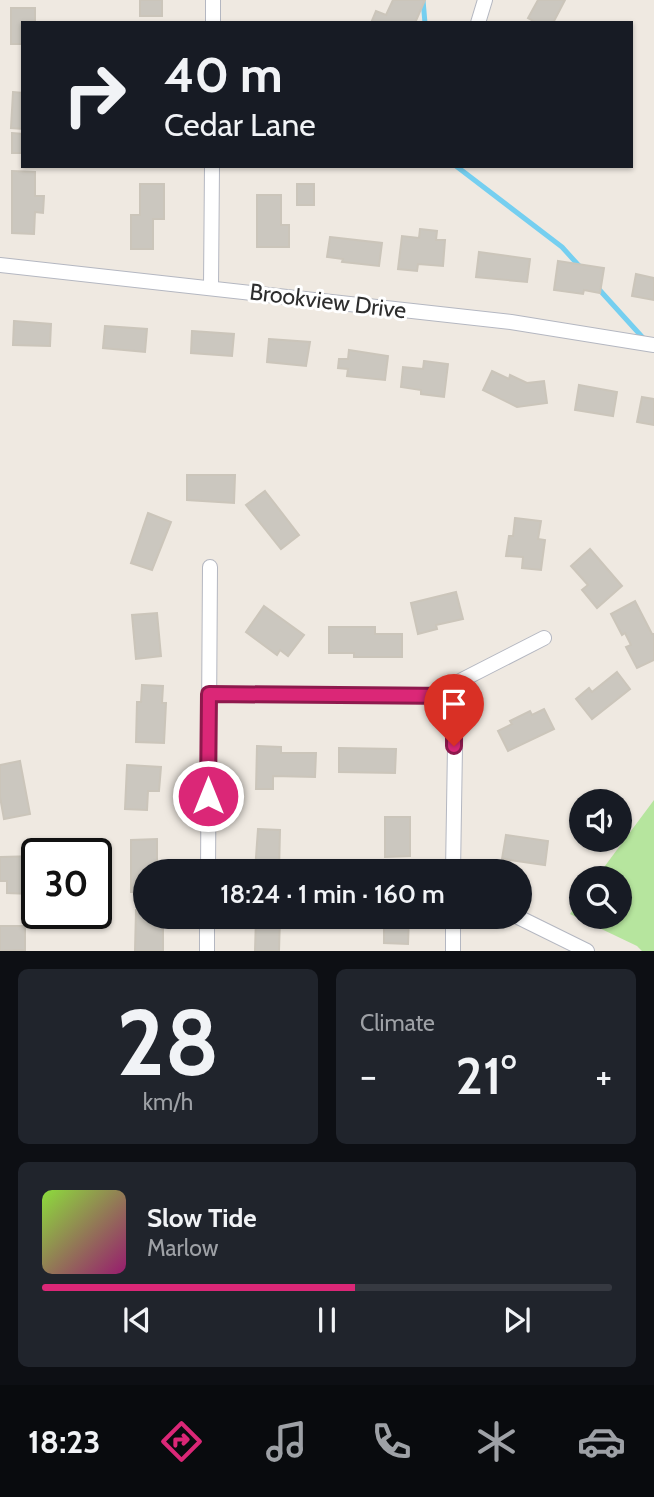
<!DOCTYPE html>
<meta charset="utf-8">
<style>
:root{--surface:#171b24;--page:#20242c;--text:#f1f3f6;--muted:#9ea1a6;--line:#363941;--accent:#db2777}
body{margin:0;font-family:Cabin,sans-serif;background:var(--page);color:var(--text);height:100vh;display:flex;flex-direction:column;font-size:26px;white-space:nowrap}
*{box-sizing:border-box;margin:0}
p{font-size:23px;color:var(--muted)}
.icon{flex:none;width:38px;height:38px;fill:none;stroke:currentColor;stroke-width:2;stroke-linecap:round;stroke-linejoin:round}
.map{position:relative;height:951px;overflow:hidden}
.sheet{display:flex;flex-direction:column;gap:18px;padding:18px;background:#0d0f14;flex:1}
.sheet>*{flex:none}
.banner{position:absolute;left:21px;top:21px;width:612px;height:147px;border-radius:0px;box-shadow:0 2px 5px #0004;background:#171b24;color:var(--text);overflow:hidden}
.buttons{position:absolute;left:569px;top:789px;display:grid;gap:14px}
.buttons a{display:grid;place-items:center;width:63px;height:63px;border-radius:50%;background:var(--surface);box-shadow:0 2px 5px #0004;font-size:35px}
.speed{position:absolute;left:21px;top:838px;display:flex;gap:14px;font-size:35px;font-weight:700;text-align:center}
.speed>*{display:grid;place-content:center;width:91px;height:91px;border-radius:50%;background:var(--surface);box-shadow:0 2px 5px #0004;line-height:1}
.speed .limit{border:4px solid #111;border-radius:10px;background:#fff;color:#111}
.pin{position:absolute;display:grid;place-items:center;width:60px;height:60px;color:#fff;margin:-72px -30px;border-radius:50% 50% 50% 0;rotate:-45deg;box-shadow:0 0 7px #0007}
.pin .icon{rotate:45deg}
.me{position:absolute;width:77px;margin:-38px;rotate:0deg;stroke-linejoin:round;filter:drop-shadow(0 0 5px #0008)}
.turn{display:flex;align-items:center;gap:24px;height:147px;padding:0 28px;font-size:32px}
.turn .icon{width:91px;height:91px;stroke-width:2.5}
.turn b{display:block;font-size:49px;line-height:60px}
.big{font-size:52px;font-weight:600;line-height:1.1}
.sheet .tile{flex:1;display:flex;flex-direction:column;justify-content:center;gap:10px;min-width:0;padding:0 24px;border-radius:10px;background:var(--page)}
.sheet .dial{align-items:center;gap:0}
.dial b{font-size:91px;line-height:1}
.song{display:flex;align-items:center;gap:21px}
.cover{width:84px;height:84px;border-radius:10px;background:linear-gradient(135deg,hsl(90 70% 55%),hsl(320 70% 35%))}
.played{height:7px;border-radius:4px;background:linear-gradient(90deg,var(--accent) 55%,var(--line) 55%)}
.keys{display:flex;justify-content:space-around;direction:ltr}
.heat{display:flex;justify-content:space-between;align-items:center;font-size:38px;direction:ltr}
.sheet .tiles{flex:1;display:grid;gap:18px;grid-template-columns:1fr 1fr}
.tile:last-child{grid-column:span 2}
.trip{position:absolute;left:133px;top:859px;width:399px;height:70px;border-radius:35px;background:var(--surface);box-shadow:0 2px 5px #0004;font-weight:600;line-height:70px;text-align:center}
.tabs{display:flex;height:112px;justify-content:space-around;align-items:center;background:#090b0e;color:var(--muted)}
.tabs .icon{width:49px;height:49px}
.tabs .current{color:var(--accent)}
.tabs b{font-size:32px;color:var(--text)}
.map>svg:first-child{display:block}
.green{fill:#b6e59e}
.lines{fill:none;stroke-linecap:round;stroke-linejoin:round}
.stream{stroke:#75cff0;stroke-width:5}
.building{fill:#cbc7bf;stroke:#cbc5ba;stroke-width:2}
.street-casing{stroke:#b4b7c1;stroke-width:16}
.street{stroke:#fff;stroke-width:14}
.route-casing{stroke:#8e194d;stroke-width:18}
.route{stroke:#db2777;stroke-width:12}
.labels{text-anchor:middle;stroke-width:6;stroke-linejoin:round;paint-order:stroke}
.street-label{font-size:23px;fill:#2e2e2e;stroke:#fff}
</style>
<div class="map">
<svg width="654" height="951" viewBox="0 0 654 951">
<rect width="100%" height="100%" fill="#efe9e1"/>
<path class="green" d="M654,800V951H642L637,946L570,914L581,899V917H620V878H596Z"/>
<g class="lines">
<g class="stream">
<path d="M423,0L425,23"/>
<path d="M456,166L562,247L581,268"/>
<path d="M596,286L644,339"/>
</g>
</g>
<g class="building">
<rect x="140" y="0" width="22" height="16"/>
<path d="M393,0H425L415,23H371L376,11L386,15Z"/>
<path d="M538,0H565L553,23H537L528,18Z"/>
<path d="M11,8H35V23H23V44H11Z"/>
<path d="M13,92L23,93V129L11,128Z"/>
<path d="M12,133L23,134V153H12Z"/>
<path d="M12,171L35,172V196H44L43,213L35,212L34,234L12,233Z"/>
<path d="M140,184H164V219H153V249H131V215H140Z"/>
<rect x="297" y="184" width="17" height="21"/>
<path d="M257,195H281V225H289V247H257Z"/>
<path d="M420,229L437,231L436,240H445L443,266L418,264L417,271L398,269L402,236L419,238Z"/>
<path d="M330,237L382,243L379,266L342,262L343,259L327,257Z"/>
<path d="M479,252L530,259L527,282L476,277Z"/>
<path d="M558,261L604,268L600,293L584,290L583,294L554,290Z"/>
<path d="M636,274L654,278V300L632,296Z"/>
<path d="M14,321L51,324L50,346L13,345Z"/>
<path d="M105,326L147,329L145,352L103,348Z"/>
<path d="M192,331L234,334L232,356L191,353Z"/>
<path d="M269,339L310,342L306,366L267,362Z"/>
<path d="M349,350L388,356L385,380L347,376L348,369L338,368L339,359H348Z"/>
<path d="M424,361L448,364L444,397L421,394V390L401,387L403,367L423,369Z"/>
<path d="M492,371L509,379L510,375L527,383L544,381L547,403L517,407L483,390Z"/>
<path d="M579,385L617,392L613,416L575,410Z"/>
<path d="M642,397L654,399V425L637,422Z"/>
<path d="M187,475H235L234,503L187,500Z"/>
<path d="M265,491L299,535L281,549L246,505Z"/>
<path d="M148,513L171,522L152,570L131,563Z"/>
<path d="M515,518L541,521L538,539L545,540L541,570L522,568L523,557L506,556L509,536H513Z"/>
<path d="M590,549L622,586L597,608L582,590L588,585L571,566Z"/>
<path d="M456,592L463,619L436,625L437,629L418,634L411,603Z"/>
<path d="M635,601L652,634H654V660L637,668L626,647L631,645L625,633L622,635L611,614Z"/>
<path d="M264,606L304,635L288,656L280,650L277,655L246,632Z"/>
<path d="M157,613L161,656L136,659L132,615Z"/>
<path d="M329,627H375V634H402V657H354V653H329Z"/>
<path d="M617,672L630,689L592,719L576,699L589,688L592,692Z"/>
<path d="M142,685L163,686L162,703H166L164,743L136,742L137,702H141Z"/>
<path d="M544,709L554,729L508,751L498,731L512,724L510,721L530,711L532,715Z"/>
<path d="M257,746L281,747V753H316L315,777L273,776V789H256Z"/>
<path d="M339,748L396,749L395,773L339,772Z"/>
<path d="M20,761L30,814L4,819L0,797V765Z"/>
<path d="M127,765L161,767L159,791H148L147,810L125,809Z"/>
<path d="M385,817H410V856L385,857Z"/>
<path d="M258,829L280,830L279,872L255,871Z"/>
<path d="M506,835L548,841L545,865L502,859Z"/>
<path d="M157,839V872H145V892H131V840Z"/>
<path d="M37,856V880H31V894L7,893V881H0V857Z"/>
<path d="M136,910H145V917H163V951H135Z"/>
<path d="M256,917H280L279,951H255Z"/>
<path d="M384,917H409L408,944L384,943Z"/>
<path d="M0,926H25V950L0,951Z"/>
</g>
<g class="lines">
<defs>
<g id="street">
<path d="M213,23V0"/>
<path d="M478,23L485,0"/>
<path d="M0,265L511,322L654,345"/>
<path d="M211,287L212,166"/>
<path d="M209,694L454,696"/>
<path d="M208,872L210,567"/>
<path d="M453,872L456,683L544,638"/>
<path d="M518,917L587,951"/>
<path d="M207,951V917"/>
<path d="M453,951V917"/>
</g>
</defs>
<use href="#street" class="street-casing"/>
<use href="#street" class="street"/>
</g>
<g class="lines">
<defs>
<path id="route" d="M208,796L209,694L454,696V746"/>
</defs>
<use href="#route" class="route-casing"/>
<use href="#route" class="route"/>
</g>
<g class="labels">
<g class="street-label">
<text transform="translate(328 301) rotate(7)" y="8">Brookview Drive</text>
</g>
</g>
</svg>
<div class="buttons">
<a><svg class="icon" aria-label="sound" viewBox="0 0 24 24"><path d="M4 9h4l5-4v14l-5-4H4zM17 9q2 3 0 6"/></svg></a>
<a><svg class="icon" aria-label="search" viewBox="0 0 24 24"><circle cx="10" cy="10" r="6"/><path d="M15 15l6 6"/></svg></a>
</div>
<div class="speed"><div class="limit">30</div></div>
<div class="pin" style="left:454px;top:746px;background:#d93025"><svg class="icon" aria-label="arrive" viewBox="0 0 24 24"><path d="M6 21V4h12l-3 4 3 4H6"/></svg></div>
<svg class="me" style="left:208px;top:796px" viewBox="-20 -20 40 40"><circle r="17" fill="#db2777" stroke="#fff" stroke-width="3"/><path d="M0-11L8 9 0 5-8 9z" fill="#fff"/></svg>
<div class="trip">18:24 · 1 min · 160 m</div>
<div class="banner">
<div class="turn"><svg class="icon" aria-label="right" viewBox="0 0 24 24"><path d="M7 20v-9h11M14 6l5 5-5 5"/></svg><div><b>40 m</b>Cedar Lane</div></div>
</div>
</div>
<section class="sheet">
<div class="tiles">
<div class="tile dial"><b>28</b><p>km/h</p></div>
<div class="tile"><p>Climate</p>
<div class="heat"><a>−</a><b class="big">21°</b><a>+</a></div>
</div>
<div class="tile">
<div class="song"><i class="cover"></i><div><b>Slow Tide</b><p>Marlow</p></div></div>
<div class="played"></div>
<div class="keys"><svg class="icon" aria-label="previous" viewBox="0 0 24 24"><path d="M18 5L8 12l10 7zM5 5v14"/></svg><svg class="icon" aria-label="pause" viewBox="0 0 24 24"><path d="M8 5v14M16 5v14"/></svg><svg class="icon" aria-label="next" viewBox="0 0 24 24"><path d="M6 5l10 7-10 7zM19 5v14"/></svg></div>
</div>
</div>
</section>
<nav class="tabs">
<b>18:23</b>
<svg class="icon current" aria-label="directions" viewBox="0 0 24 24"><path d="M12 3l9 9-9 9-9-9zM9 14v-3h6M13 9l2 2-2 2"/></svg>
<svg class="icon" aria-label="music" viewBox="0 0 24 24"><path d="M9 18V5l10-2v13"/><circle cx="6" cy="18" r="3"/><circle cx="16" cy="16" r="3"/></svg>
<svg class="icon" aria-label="phone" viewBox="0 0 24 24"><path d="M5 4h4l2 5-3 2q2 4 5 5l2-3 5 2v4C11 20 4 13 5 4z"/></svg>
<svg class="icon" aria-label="climate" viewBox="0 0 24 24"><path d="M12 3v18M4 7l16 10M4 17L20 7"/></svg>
<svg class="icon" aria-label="car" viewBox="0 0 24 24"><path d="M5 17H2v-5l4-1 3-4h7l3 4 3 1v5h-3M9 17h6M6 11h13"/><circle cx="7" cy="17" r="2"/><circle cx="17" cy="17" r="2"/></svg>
</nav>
